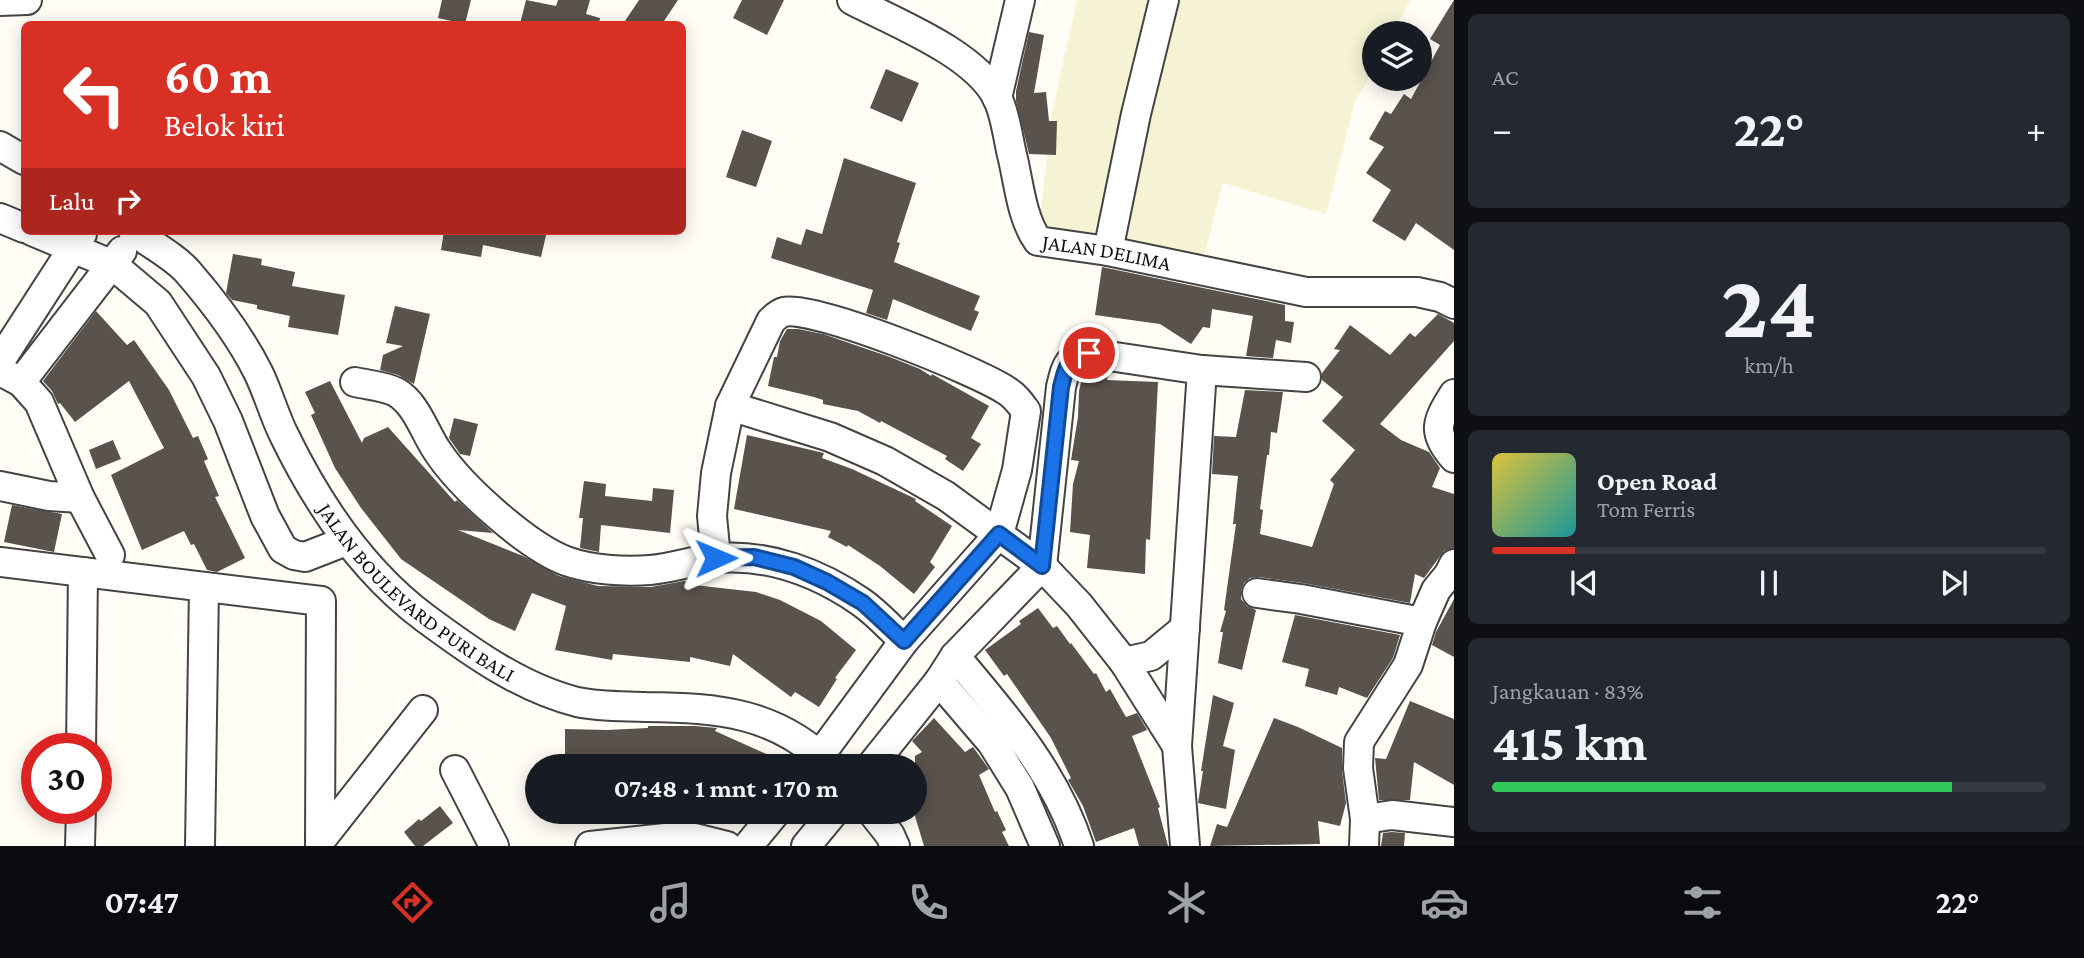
<!DOCTYPE html>
<html lang="id">
<meta charset="utf-8">
<style>
:root{--surface:#171b24;--page:#242831;--text:#f1f3f6;--muted:#9ea1a6;--line:#363941;--accent:#d93025}
body{margin:0;font-family:"Crimson Pro",serif;background:var(--page);color:var(--text);height:100vh;display:flex;flex-direction:column;font-size:26px;white-space:nowrap}
*{box-sizing:border-box;margin:0}
p{font-size:23px;color:var(--muted)}
.icon{flex:none;width:38px;height:38px;fill:none;stroke:currentColor;stroke-width:2;stroke-linecap:round;stroke-linejoin:round}
.map{position:relative;flex:1;overflow:hidden}
.side{display:flex;flex-direction:column;gap:14px;padding:14px;background:#0d0f14;width:630px}
.side>*{flex:none}
.guide{position:absolute;left:21px;top:21px;width:665px;height:214px;border-radius:10px;box-shadow:0 4px 18px #0003;background:#d93025;color:#fff;overflow:hidden}
.tools{position:absolute;left:1362px;top:21px;display:grid;gap:14px}
.tools a{display:grid;place-items:center;width:70px;height:70px;border-radius:50%;background:var(--surface);box-shadow:0 4px 18px #0003;font-size:35px}
.speed{position:absolute;left:21px;top:733px;display:flex;gap:14px;font-size:35px;font-weight:700;text-align:center}
.speed>*{display:grid;place-content:center;width:91px;height:91px;border-radius:50%;background:var(--surface);box-shadow:0 4px 18px #0003;line-height:1}
.speed .limit{border:10px solid #d22;background:#fff;color:#111}
.pin{position:absolute;display:grid;place-items:center;width:60px;height:60px;color:#fff;margin:-30px;border:4px solid #fff;border-radius:50%;box-shadow:0 2px 7px #0007}
.me{position:absolute;width:77px;margin:-38px;rotate:89deg;stroke-linejoin:round;filter:drop-shadow(0 0 5px #0008)}
.turn{display:flex;align-items:center;gap:24px;height:147px;padding:0 28px;font-size:32px}
.turn .icon{width:91px;height:91px;stroke-width:2.5}
.turn b{display:block;font-size:49px;line-height:60px}
.then{display:flex;align-items:center;height:66px;padding:0 28px;background:#0003;gap:14px;font-size:26px}
.big{font-size:52px;font-weight:700;line-height:1.1}
.side .card{flex:1;display:flex;flex-direction:column;justify-content:center;gap:10px;min-width:0;padding:0 24px;border-radius:10px;background:var(--page)}
.side .dial{align-items:center;gap:0}
.dial b{font-size:91px;line-height:1}
.song{display:flex;align-items:center;gap:21px}
.cover{width:84px;height:84px;border-radius:10px;background:linear-gradient(135deg,hsl(50 70% 55%),hsl(180 70% 35%))}
.played{height:7px;border-radius:4px;background:linear-gradient(90deg,var(--accent) 15%,var(--line) 15%)}
.keys{display:flex;justify-content:space-around;direction:ltr}
.heat{display:flex;justify-content:space-between;align-items:center;font-size:38px;direction:ltr}
.charge{height:10px;border-radius:5px;background:linear-gradient(90deg,#34c759 83%,var(--line) 0)}
.trip{position:absolute;left:525px;top:754px;width:402px;height:70px;border-radius:35px;background:var(--surface);box-shadow:0 4px 18px #0003;font-weight:700;line-height:70px;text-align:center}
.menu{display:flex;height:112px;justify-content:space-around;align-items:center;background:#090b0e;color:var(--muted)}
.menu .icon{width:49px;height:49px}
.menu .on{color:var(--accent)}
.menu b{font-size:32px;color:var(--text)}
main{display:flex;flex:1;min-height:0}
.map>svg:first-child{display:block}
.farmland{fill:#f6f3d4}
.building{fill:#5a524d}
.lines{fill:none;stroke-linecap:round;stroke-linejoin:round}
.street-casing{stroke:#444;stroke-width:32}
.street{stroke:#fff;stroke-width:28}
.route-casing{stroke:#114b97;stroke-width:18}
.route{stroke:#1a73e8;stroke-width:12}
.labels{text-anchor:middle;stroke-width:7;stroke-linejoin:round;paint-order:stroke}
.street-label{font-size:21px;fill:#111;stroke:#fff}
</style>
<main>
<div class="map">
<svg width="1454" height="846" viewBox="0 0 1454 846">
<rect width="100%" height="100%" fill="#fffdf5"/>
<path class="farmland" d="M1077,0H1410L1393,33H1374V68L1355,102L1326,214L1223,183L1204,256L1038,238L1051,117Z"/>
<g class="building">
<path d="M442,0H471L465,24L438,18Z"/>
<path d="M526,0L556,6L558,0H590L586,14L600,18L599,24H520Z"/>
<path d="M639,0H678L662,24H623Z"/>
<path d="M742,0H784L767,35L733,18Z"/>
<path d="M1454,0V250L1416,223L1405,241L1372,221L1391,190L1366,173L1384,147L1369,139L1385,111L1391,114L1404,94L1411,99L1440,45L1430,39Z"/>
<path d="M1029,32L1044,35L1034,93L1046,92L1049,121H1057L1056,155L1029,154L1016,101V91Z"/>
<path d="M886,69L919,83L902,122L870,108Z"/>
<path d="M742,130L772,141L756,187L726,177Z"/>
<path d="M844,158L916,183L897,242L900,243L894,262L980,296L974,310L979,312L971,331L893,299L887,320L866,313L873,290L771,258L777,237L801,245L806,229L822,234Z"/>
<path d="M444,231H547L541,257L483,245L481,257L441,250Z"/>
<path d="M233,254L262,259L261,265L295,272L292,286L345,295L338,335L288,327L290,316L257,309V305L232,300L226,293Z"/>
<path d="M1102,267L1285,305V321L1294,322L1291,343L1276,340L1273,358L1246,356L1253,316L1212,309L1210,328L1203,327L1191,344L1160,324L1095,315Z"/>
<path d="M395,306L430,314L414,384L398,375L380,370L383,355L403,346L386,343Z"/>
<path d="M96,311L127,345L134,340L169,390L193,438L198,436L208,459L204,461L219,496L215,497L245,558L217,572L207,570L194,544L191,545L184,531L142,550L111,475L164,448L129,381L75,422L60,403L58,404L52,391L43,381Z"/>
<path d="M1438,314L1454,323V341L1380,424L1401,440L1429,452L1440,468L1432,487L1454,494V548L1444,551L1424,578L1415,574L1410,603L1303,583L1259,577L1250,578L1244,583L1241,591V599L1247,606L1256,610L1242,670L1218,663L1223,632H1220L1226,611L1224,610L1236,524H1233L1238,476L1212,474L1214,436L1236,437L1245,390L1283,392L1277,433L1271,432L1269,455H1267L1260,509L1263,510L1260,534L1312,547L1334,484L1330,480L1355,450L1322,421L1343,397L1322,380V373L1340,350L1334,349L1350,325L1390,355L1410,333L1415,337Z"/>
<path d="M787,329H798L823,334L890,357L920,369L931,376L932,374L989,406L971,438L981,444L963,471L945,459L947,456L881,421L880,423L858,411L823,404V400L814,397L768,386L774,357H777L780,341Z"/>
<path d="M1087,371L1108,375L1107,380L1158,382L1150,540L1146,539L1145,574L1087,568L1090,535L1070,532L1073,484L1079,461L1071,460L1078,417L1079,391L1083,373Z"/>
<path d="M330,381L362,443L364,438L388,427L455,502L457,500L493,533L458,530L523,556L559,576L598,586L651,587L684,581L695,582L694,585L756,592L780,600L821,621L856,650L835,678L837,679L819,707L795,692L791,697L733,654L730,666L690,657V662L613,654L612,660L555,650L566,606L532,593L515,631L489,619L401,559L361,508L335,468L311,415L315,413L305,392Z"/>
<path d="M454,418L478,424L470,456L460,454L449,438Z"/>
<path d="M747,435L824,453L822,458L852,469L916,499L915,501L952,526L930,562L935,567L914,594L880,566L848,545L847,547L828,537L831,531L734,509Z"/>
<path d="M113,440L121,459L96,469L89,450Z"/>
<path d="M584,481L606,484L605,496L652,501L653,488L674,490L670,533L601,525L599,552L580,548L583,518H579Z"/>
<path d="M12,505L62,514L54,552L4,542Z"/>
<path d="M1454,599V657L1432,645L1436,632Z"/>
<path d="M1038,608L1053,628L1057,626L1070,644L1071,643L1094,674L1096,673L1106,692L1110,689L1126,717L1137,713L1146,728L1147,730L1132,736L1160,807L1158,808L1168,846H1139L1134,828L1096,842L1083,806L1068,780L1071,778L1051,738L1007,674L1004,676L985,650L1021,624L1019,621Z"/>
<path d="M1295,615L1400,635L1393,658L1367,698L1339,687L1337,695L1305,686L1309,669L1282,662Z"/>
<path d="M1213,695L1234,703L1223,746L1235,750L1226,809L1198,803L1203,771H1201Z"/>
<path d="M1410,701L1454,719V785L1414,762L1410,800H1379L1375,758L1386,759Z"/>
<path d="M934,718L965,752L973,747L989,769L979,775L995,812L997,811L1006,830L1002,832L1009,846H924L915,816V756L922,752L912,741Z"/>
<path d="M1274,718L1298,727L1342,748V770L1346,803L1340,826L1318,821L1320,844L1210,846L1217,824L1227,827Z"/>
<path d="M648,726H695L717,728L715,731L793,766H704L695,763L613,764L612,760L565,761V729L607,730L648,728Z"/>
<path d="M440,806L453,823L423,846H415L404,832L419,819L421,821Z"/>
<path d="M1392,832L1405,833L1404,846H1381L1383,833Z"/>
</g>
<g class="lines">
<defs>
<g id="street">
<path id="s1" d="M852,0C896,23 974,53 997,97C1006,115 1008,140 1013,159C1019,185 1022,219 1038,241L1108,251L1306,292H1417L1440,297L1454,304"/>
<path d="M0,1L27,0"/>
<path d="M997,98L1020,0"/>
<path d="M0,146L24,160"/>
<path d="M0,218L24,228"/>
<path d="M32,231L113,265L158,303L206,376L228,421L265,516L283,549L294,555L305,557L346,541"/>
<path id="s2" d="M133,231C150,244 174,256 188,272C214,302 240,336 258,372C268,392 274,415 284,435C318,505 362,571 425,618C471,652 521,688 577,702C600,707 623,706 646,707C719,708 776,712 831,766"/>
<path d="M1108,251L1136,114L1164,0"/>
<path d="M0,361L82,234"/>
<path d="M1202,370L1306,377"/>
<path d="M0,371L21,382L39,402L80,498L110,555"/>
<path d="M21,382L122,251"/>
<path d="M355,382C368,385 384,386 396,392C417,404 425,434 438,452C461,487 527,546 566,561C591,570 624,572 650,570C673,568 695,560 717,558C769,554 819,573 861,602C877,613 890,628 904,641"/>
<path d="M1454,394C1437,421 1431,432 1454,458"/>
<path d="M730,406L830,437L885,461L946,496L1042,566L1079,605L1124,662L1177,746"/>
<path d="M0,486L49,496L80,498"/>
<path d="M716,558L712,516L716,473L730,406L771,321C774,318 779,313 784,312C812,304 980,372 1007,391C1015,396 1020,403 1026,411L1017,470L999,534L904,641L812,766"/>
<path d="M0,562L321,601L320,846"/>
<path d="M1257,593L1301,599L1422,622"/>
<path d="M955,656C1004,714 1055,772 1079,846"/>
<path d="M1124,662L1151,656L1185,628"/>
<path d="M939,681L992,743L1020,788L1045,846"/>
<path d="M81,749L83,572"/>
<path d="M871,766L939,681L955,656L1042,566L1061,387C1066,367 1067,357 1089,353L1202,370L1177,746L1185,846"/>
<path d="M455,770L494,846"/>
<path d="M872,812L890,835L895,846"/>
<path d="M1365,819L1392,815L1454,822"/>
<path d="M320,841L423,710"/>
<path d="M80,846L81,808"/>
<path d="M200,846L204,587"/>
<path d="M590,846L675,837L695,838L727,846"/>
<path d="M748,846L776,812"/>
<path d="M806,846L834,812"/>
<path d="M1364,846L1365,819L1358,768L1359,742L1408,665L1422,622L1436,590L1449,574L1454,564"/>
</g>
</defs>
<use href="#street" class="street-casing"/>
<use href="#street" class="street"/>
</g>
<g class="lines">
<defs>
<path id="route" d="M716,558L754,557L794,567L827,582L863,603L904,641L999,534L1042,566L1061,387C1066,367 1067,357 1089,353"/>
</defs>
<use href="#route" class="route-casing"/>
<use href="#route" class="route"/>
</g>
<g class="labels">
<g class="street-label">
<text dy="7" stroke="none"><textPath href="#s1" startOffset="397">JALAN DELIMA</textPath></text>
<text dy="7" stroke="none"><textPath href="#s2" startOffset="469">JALAN BOULEVARD PURI BALI</textPath></text>
</g>
</g>
</svg>
<div class="tools">
<a><svg class="icon" aria-label="layers" viewBox="0 0 24 24"><path d="M12 4l9 5-9 5-9-5zM3 14l9 5 9-5"/></svg></a>
</div>
<div class="speed"><div class="limit">30</div></div>
<div class="pin" style="left:1089px;top:353px;background:#d93025"><svg class="icon" aria-label="arrive" viewBox="0 0 24 24"><path d="M6 21V4h12l-3 4 3 4H6"/></svg></div>
<svg class="me" style="left:716px;top:558px" viewBox="-20 -20 40 40"><path d="M0-17L14 15 0 8-14 15z" fill="#1a73e8" stroke="#fff" stroke-width="4"/></svg>
<div class="trip">07:48 · 1 mnt · 170 m</div>
<div class="guide">
<div class="turn"><svg class="icon" aria-label="left" viewBox="0 0 24 24"><path d="M17 20v-9H6M10 6l-5 5 5 5"/></svg><div><b>60 m</b>Belok kiri</div></div>
<div class="then">Lalu<svg class="icon" aria-label="right" viewBox="0 0 24 24"><path d="M7 20v-9h11M14 6l5 5-5 5"/></svg></div>
</div>
</div>
<section class="side">
<div class="card"><p>AC</p>
<div class="heat"><a>−</a><b class="big">22°</b><a>+</a></div>
</div>
<div class="card dial"><b>24</b><p>km/h</p></div>
<div class="card">
<div class="song"><i class="cover"></i><div><b>Open Road</b><p>Tom Ferris</p></div></div>
<div class="played"></div>
<div class="keys"><svg class="icon" aria-label="previous" viewBox="0 0 24 24"><path d="M18 5L8 12l10 7zM5 5v14"/></svg><svg class="icon" aria-label="pause" viewBox="0 0 24 24"><path d="M8 5v14M16 5v14"/></svg><svg class="icon" aria-label="next" viewBox="0 0 24 24"><path d="M6 5l10 7-10 7zM19 5v14"/></svg></div>
</div>
<div class="card"><p>Jangkauan · 83%</p><b class="big">415 km</b><div class="charge"></div></div>
</section>
</main>
<nav class="menu">
<b>07:47</b>
<svg class="icon on" aria-label="directions" viewBox="0 0 24 24"><path d="M12 3l9 9-9 9-9-9zM9 14v-3h6M13 9l2 2-2 2"/></svg>
<svg class="icon" aria-label="music" viewBox="0 0 24 24"><path d="M9 18V5l10-2v13"/><circle cx="6" cy="18" r="3"/><circle cx="16" cy="16" r="3"/></svg>
<svg class="icon" aria-label="phone" viewBox="0 0 24 24"><path d="M5 4h4l2 5-3 2q2 4 5 5l2-3 5 2v4C11 20 4 13 5 4z"/></svg>
<svg class="icon" aria-label="climate" viewBox="0 0 24 24"><path d="M12 3v18M4 7l16 10M4 17L20 7"/></svg>
<svg class="icon" aria-label="car" viewBox="0 0 24 24"><path d="M5 17H2v-5l4-1 3-4h7l3 4 3 1v5h-3M9 17h6M6 11h13"/><circle cx="7" cy="17" r="2"/><circle cx="17" cy="17" r="2"/></svg>
<svg class="icon" aria-label="filters" viewBox="0 0 24 24"><path d="M4 7h16M4 17h16"/><circle cx="9" cy="7" r="2"/><circle cx="15" cy="17" r="2"/></svg>
<b>22°</b>
</nav>
